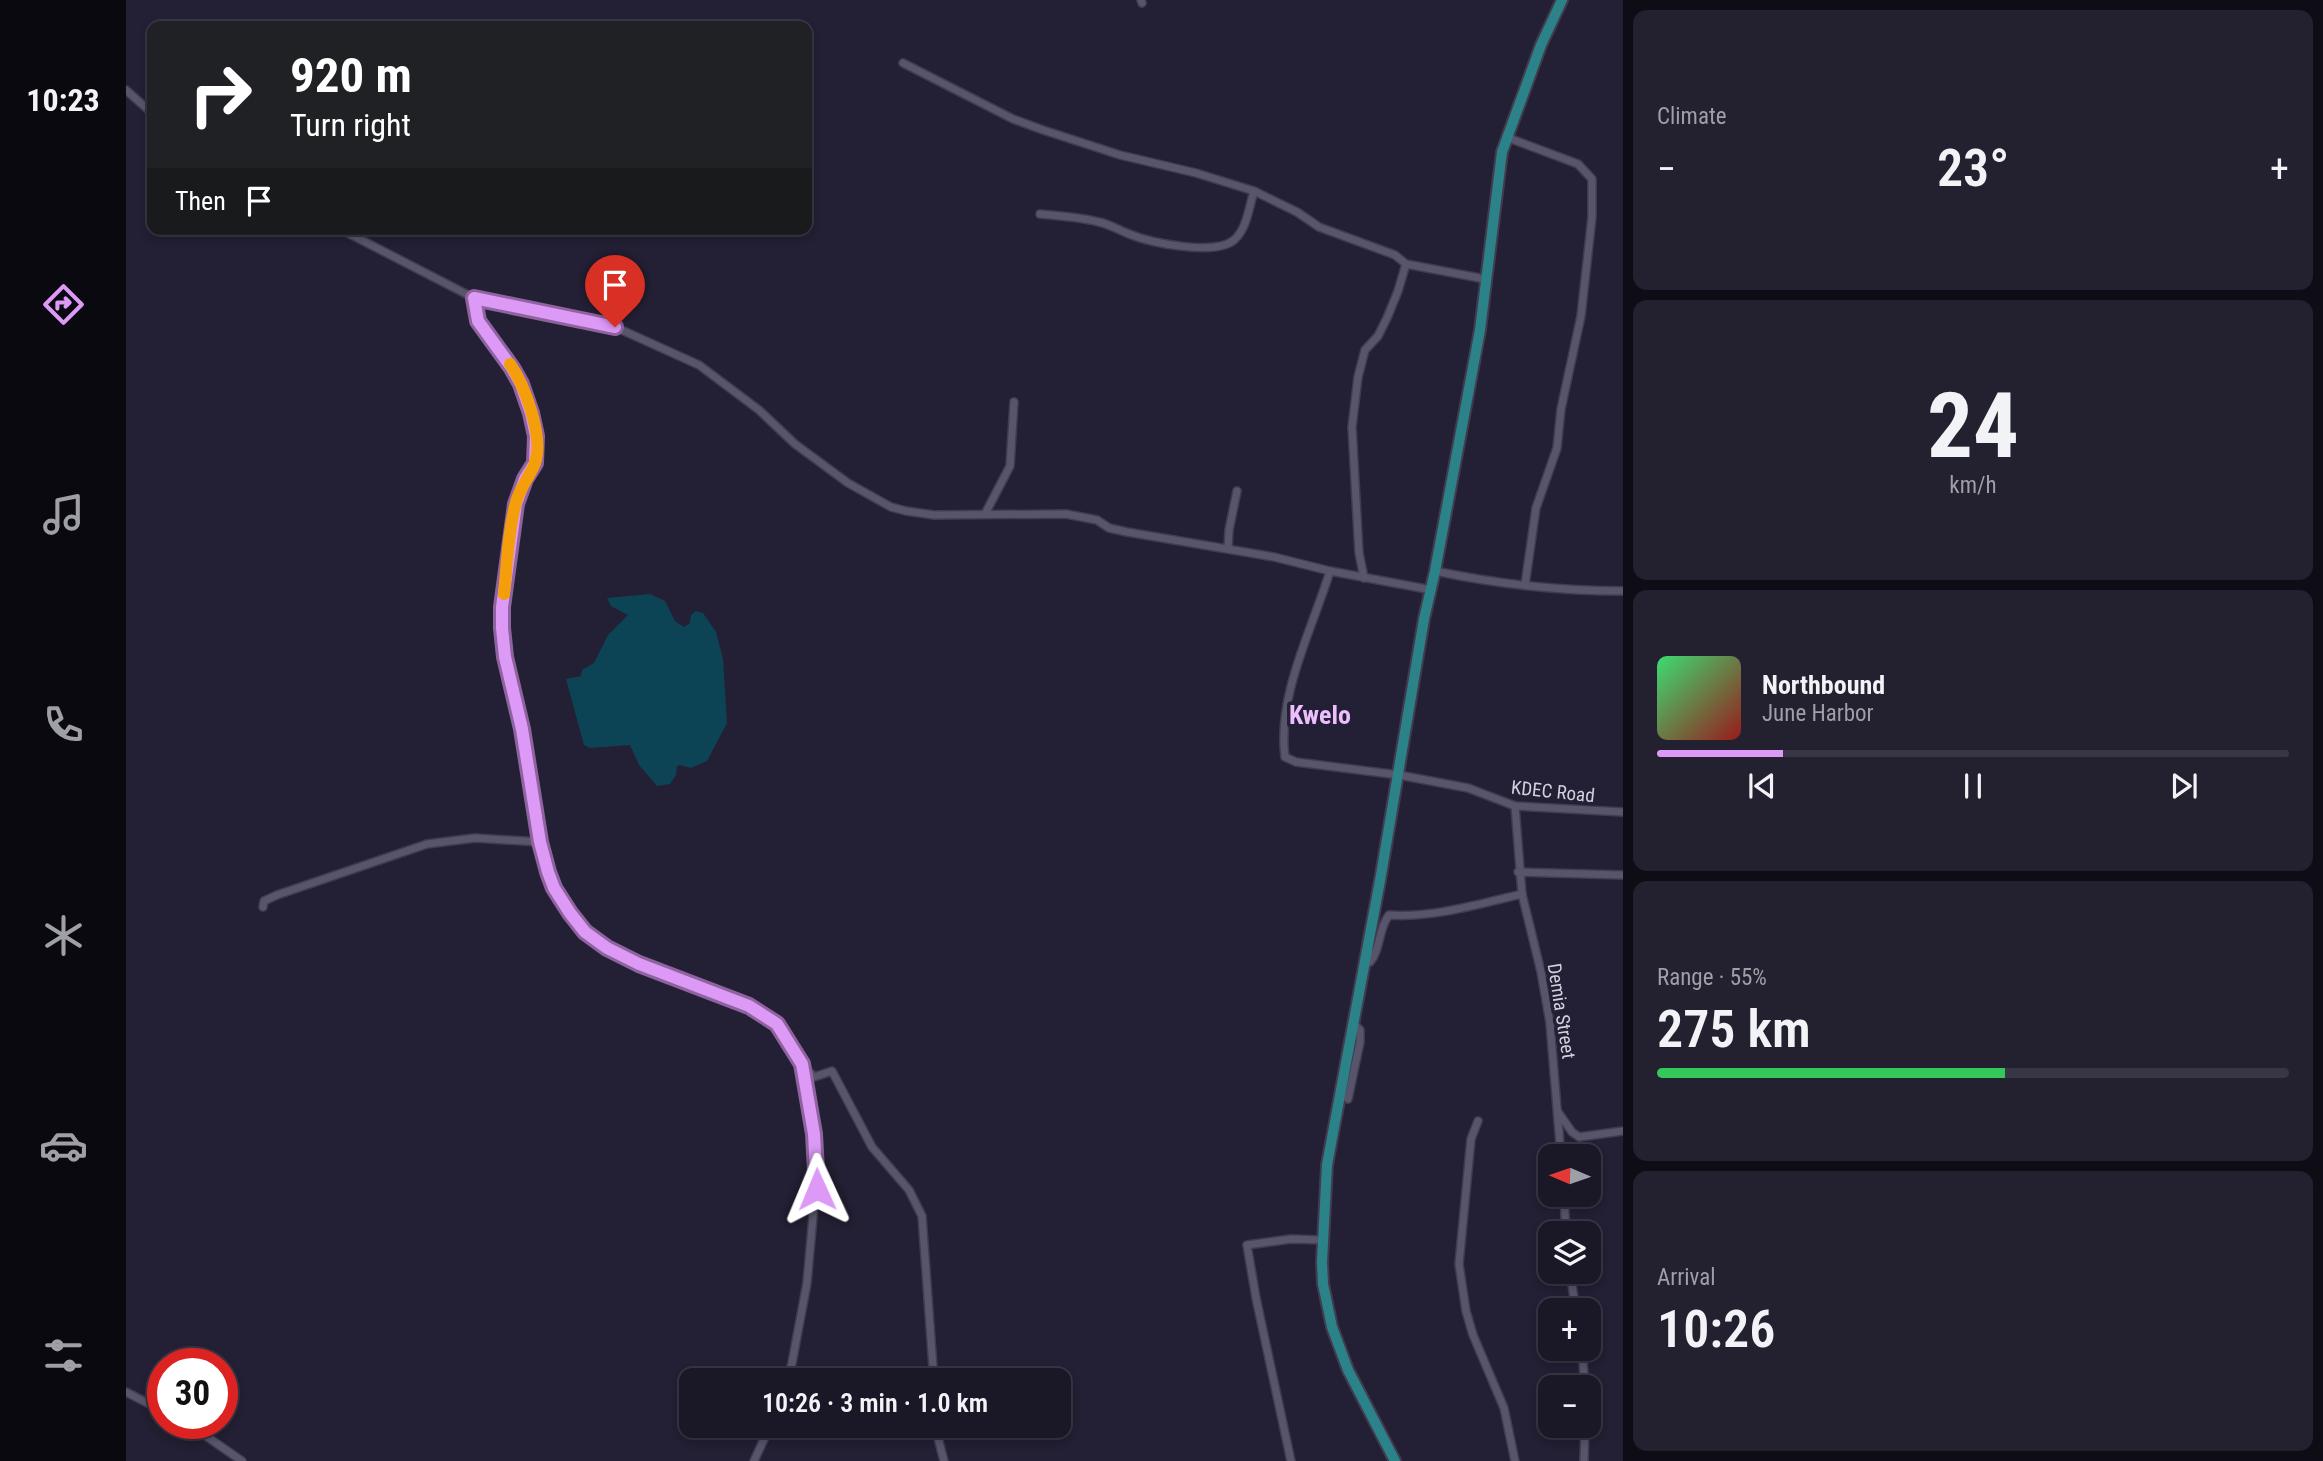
<!DOCTYPE html>
<meta charset="utf-8">
<style>
:root{--surface:#1a1727;--page:#23202f;--text:#f1f3f6;--muted:#9f9fa7;--line:#383644;--accent:#dc99f5}
body{margin:0;font-family:"Roboto Condensed",sans-serif;background:var(--page);color:var(--text);height:100vh;display:flex;flex-direction:column;font-size:26px;white-space:nowrap}
*{box-sizing:border-box;margin:0}
p{font-size:23px;color:var(--muted)}
.icon{flex:none;width:38px;height:38px;fill:none;stroke:currentColor;stroke-width:2;stroke-linecap:round;stroke-linejoin:round}
.map{position:relative;flex:1;overflow:hidden}
.sheet{display:flex;flex-direction:column;gap:10px;padding:10px;background:#0e0d15;width:700px}
.sheet>*{flex:none}
.hud{position:absolute;left:21px;top:21px;width:665px;height:214px;border-radius:14px;box-shadow:0 4px 10px #0003,0 0 0 2px var(--line);background:#202124;color:#fff;overflow:hidden}
.needle{width:46px;rotate:272deg}
.tools{position:absolute;left:1412px;top:1144px;display:grid;gap:14px}
.tools a{display:grid;place-items:center;width:63px;height:63px;border-radius:14px;background:var(--surface);box-shadow:0 4px 10px #0003,0 0 0 2px var(--line);font-size:35px}
.speed{position:absolute;left:21px;top:1348px;display:flex;gap:14px;font-size:35px;font-weight:700;text-align:center}
.speed>*{display:grid;place-content:center;width:91px;height:91px;border-radius:50%;background:var(--surface);box-shadow:0 4px 10px #0003,0 0 0 2px var(--line);line-height:1}
.speed .limit{border:10px solid #d22;background:#fff;color:#111}
.pin{position:absolute;display:grid;place-items:center;width:60px;height:60px;color:#fff;margin:-72px -30px;border-radius:50% 50% 50% 0;rotate:-45deg;box-shadow:0 0 7px #0007}
.pin .icon{rotate:45deg}
.me{position:absolute;width:77px;margin:-38px;rotate:359deg;stroke-linejoin:round;filter:drop-shadow(0 0 5px #0008)}
.turn{display:flex;align-items:center;gap:24px;height:147px;padding:0 28px;font-size:32px}
.turn .icon{width:91px;height:91px;stroke-width:2.5}
.turn b{display:block;font-size:49px;line-height:60px}
.then{display:flex;align-items:center;height:66px;padding:0 28px;background:#0003;gap:14px;font-size:26px}
.big{font-size:52px;font-weight:600;line-height:1.1}
.sheet .card{flex:1;display:flex;flex-direction:column;justify-content:center;gap:10px;min-width:0;padding:0 24px;border-radius:14px;background:var(--page)}
.sheet .dial{align-items:center;gap:0}
.dial b{font-size:91px;line-height:1}
.song{display:flex;align-items:center;gap:21px}
.cover{width:84px;height:84px;border-radius:10px;background:linear-gradient(135deg,hsl(140 70% 55%),hsl(0 70% 35%))}
.played{height:7px;border-radius:4px;background:linear-gradient(90deg,var(--accent) 20%,var(--line) 20%)}
.keys{display:flex;justify-content:space-around;direction:ltr}
.heat{display:flex;justify-content:space-between;align-items:center;font-size:38px;direction:ltr}
.charge{height:10px;border-radius:5px;background:linear-gradient(90deg,#34c759 55%,var(--line) 0)}
.trip{position:absolute;left:553px;top:1368px;width:392px;height:70px;border-radius:14px;background:var(--surface);box-shadow:0 4px 10px #0003,0 0 0 2px var(--line);font-weight:600;line-height:70px;text-align:center}
main{display:flex;flex:1;min-height:0}
.menu{display:flex;flex-direction:column;width:126px;justify-content:space-around;align-items:center;background:#0a0910;color:var(--muted)}
.menu .icon{width:49px;height:49px}
.menu .active{color:var(--accent)}
.menu b{font-size:32px;color:var(--text)}
.map>svg:first-child{display:block}
.water{fill:#0d4455}
.lines{fill:none;stroke-linecap:round;stroke-linejoin:round}
.street-casing{stroke:#403c4e;stroke-width:10}
.primary-casing{stroke:#403c4e;stroke-width:14}
.street{stroke:#58546c;stroke-width:7}
.primary{stroke:#2c8289;stroke-width:10}
.route-casing{stroke:#8f639f;stroke-width:18}
.route{stroke:#dc99f5;stroke-width:12}
.slow{stroke:#f59e0b;stroke-width:12}
.labels{text-anchor:middle;stroke-width:7;stroke-linejoin:round;paint-order:stroke}
.street-label{font-size:19px;fill:#d3d1df;stroke:#231f34}
.district-label{font-size:26px;font-weight:bold;fill:#ecbefe;stroke:#231f34}
</style>
<main>
<nav class="menu">
<b>10:23</b>
<svg class="icon active" aria-label="directions" viewBox="0 0 24 24"><path d="M12 3l9 9-9 9-9-9zM9 14v-3h6M13 9l2 2-2 2"/></svg>
<svg class="icon" aria-label="music" viewBox="0 0 24 24"><path d="M9 18V5l10-2v13"/><circle cx="6" cy="18" r="3"/><circle cx="16" cy="16" r="3"/></svg>
<svg class="icon" aria-label="phone" viewBox="0 0 24 24"><path d="M5 4h4l2 5-3 2q2 4 5 5l2-3 5 2v4C11 20 4 13 5 4z"/></svg>
<svg class="icon" aria-label="climate" viewBox="0 0 24 24"><path d="M12 3v18M4 7l16 10M4 17L20 7"/></svg>
<svg class="icon" aria-label="car" viewBox="0 0 24 24"><path d="M5 17H2v-5l4-1 3-4h7l3 4 3 1v5h-3M9 17h6M6 11h13"/><circle cx="7" cy="17" r="2"/><circle cx="17" cy="17" r="2"/></svg>
<svg class="icon" aria-label="filters" viewBox="0 0 24 24"><path d="M4 7h16M4 17h16"/><circle cx="9" cy="7" r="2"/><circle cx="15" cy="17" r="2"/></svg>
</nav>
<div class="map">
<svg width="1497" height="1461" viewBox="0 0 1497 1461">
<rect width="100%" height="100%" fill="#231f34"/>
<path class="water" d="M524,594L539,601L549,621L558,627L564,623L565,615L570,611L577,613L590,632L597,659L601,723L581,761L565,768L554,765L551,766L550,775L544,784L531,786L513,765L504,745L464,748L458,745L440,679L455,676L456,670L468,663L482,635L502,615L485,606L481,598Z"/>
<g class="lines">
<defs>
<g id="street">
<path d="M1015,0L1016,3"/>
<path d="M777,63L887,119L917,130L994,155L1070,173L1128,191L1171,212L1193,227L1269,255L1280,264L1359,279"/>
<path d="M0,90L26,113"/>
<path d="M1380,137L1452,164L1466,179V217L1455,316L1435,409L1431,448L1410,508L1399,585"/>
<path d="M914,214C933,216 954,217 973,222C983,224 993,230 1003,234C1025,243 1089,256 1108,240C1121,229 1123,207 1128,191"/>
<path d="M214,229L348,298L489,327L573,365L633,410L669,444L722,483L765,507L780,511L808,515L940,514L971,520L983,528L1001,532L1148,557L1204,571L1306,590"/>
<path d="M348,298L352,321L386,368L395,384L405,413L410,436L409,463L399,479L389,504L376,607V628L379,657L396,729L414,842L428,888L459,932L481,948L513,964L623,1006L645,1018L651,1024L676,1064L684,1103L691,1172L681,1283L666,1363L661,1381"/>
<path d="M859,514L884,466L888,402"/>
<path d="M1102,549L1103,530L1111,491"/>
<path d="M1204,571C1186,630 1151,695 1159,757L1170,762L1273,775L1342,788L1389,806L1497,812"/>
<path d="M1309,571C1371,584 1434,591 1497,591"/>
<path d="M1238,578L1233,553L1226,427L1232,377L1239,350L1252,336L1261,318L1272,291L1280,264"/>
<path d="M1389,806L1396,894L1415,972L1424,1023L1435,1157"/>
<path d="M1392,872L1497,875"/>
<path d="M137,907L138,901L151,895L301,844L349,838L414,842"/>
<path d="M1238,962H1244C1255,949 1252,929 1263,915C1307,918 1353,904 1396,894"/>
<path d="M678,1066L688,1077L706,1071L746,1147L783,1190L796,1216L808,1381"/>
<path d="M1222,1099L1234,1042V1030L1227,1023"/>
<path d="M1432,1112L1446,1132L1453,1137L1497,1131"/>
<path d="M1352,1121L1345,1139L1333,1264L1340,1311L1347,1335L1378,1408L1389,1461"/>
<path d="M1438,1195L1440,1234"/>
<path d="M1444,1272L1450,1311"/>
<path d="M1456,1349L1459,1388"/>
<path d="M0,1392L37,1411"/>
<path d="M61,1423L116,1461"/>
<path d="M809,1426L818,1461"/>
<path d="M628,1461L644,1426"/>
<path d="M1165,1461L1130,1298L1121,1245L1165,1239L1196,1240"/>
<path d="M1458,1461L1459,1426"/>
</g>
<path id="primary" d="M1269,1461L1222,1370L1206,1327L1197,1284L1196,1262L1201,1165L1255,875L1298,619L1309,571L1354,330L1376,152L1415,45L1436,0"/>
</defs>
<use href="#street" class="street-casing"/>
<use href="#primary" class="primary-casing"/>
<use href="#street" class="street"/>
<use href="#primary" class="primary"/>
</g>
<g class="lines">
<defs>
<path id="route" d="M489,327L348,298L352,321L386,368L395,384L405,413L410,436L409,463L399,479L390,504L376,607V628L379,657L396,729L414,842L422,872L428,888L444,913L459,932L481,948L513,964L623,1006L651,1024L676,1064L688,1134L691,1189"/>
</defs>
<use href="#route" class="route-casing"/>
<use href="#route" class="route"/>
<path class="slow" d="M378,594C381,564 382,531 390,502C394,488 404,476 409,463C418,437 399,386 384,364"/>
</g>
<g class="labels">
<g class="street-label">
<text transform="translate(1427 791) rotate(6)" y="7">KDEC Road</text>
<text transform="translate(1436 1011) rotate(81)" y="7">Demia Street</text>
</g>
<g class="district-label">
<text x="1194" y="724">Kwelo</text>
</g>
</g>
</svg>
<div class="tools">
<a><svg class="needle" viewBox="-14 -14 28 28"><path d="M0-13l5 13h-10z" fill="#e53935"/><path d="M0 13l5-13h-10z" fill="#9f9fa7"/></svg></a>
<a><svg class="icon" aria-label="layers" viewBox="0 0 24 24"><path d="M12 4l9 5-9 5-9-5zM3 14l9 5 9-5"/></svg></a>
<a>+</a>
<a>−</a>
</div>
<div class="speed"><div class="limit">30</div></div>
<div class="pin" style="left:489px;top:327px;background:#d93025"><svg class="icon" aria-label="arrive" viewBox="0 0 24 24"><path d="M6 21V4h12l-3 4 3 4H6"/></svg></div>
<svg class="me" style="left:691px;top:1189px" viewBox="-20 -20 40 40"><path d="M0-17L14 15 0 8-14 15z" fill="#dc99f5" stroke="#fff" stroke-width="4"/></svg>
<div class="trip">10:26 · 3 min · 1.0 km</div>
<div class="hud">
<div class="turn"><svg class="icon" aria-label="right" viewBox="0 0 24 24"><path d="M7 20v-9h11M14 6l5 5-5 5"/></svg><div><b>920 m</b>Turn right</div></div>
<div class="then">Then<svg class="icon" aria-label="arrive" viewBox="0 0 24 24"><path d="M6 21V4h12l-3 4 3 4H6"/></svg></div>
</div>
</div>
<section class="sheet">
<div class="card"><p>Climate</p>
<div class="heat"><a>−</a><b class="big">23°</b><a>+</a></div>
</div>
<div class="card dial"><b>24</b><p>km/h</p></div>
<div class="card">
<div class="song"><i class="cover"></i><div><b>Northbound</b><p>June Harbor</p></div></div>
<div class="played"></div>
<div class="keys"><svg class="icon" aria-label="previous" viewBox="0 0 24 24"><path d="M18 5L8 12l10 7zM5 5v14"/></svg><svg class="icon" aria-label="pause" viewBox="0 0 24 24"><path d="M8 5v14M16 5v14"/></svg><svg class="icon" aria-label="next" viewBox="0 0 24 24"><path d="M6 5l10 7-10 7zM19 5v14"/></svg></div>
</div>
<div class="card"><p>Range · 55%</p><b class="big">275 km</b><div class="charge"></div></div>
<div class="card"><p>Arrival</p><b class="big">10:26</b></div>
</section>
</main>
